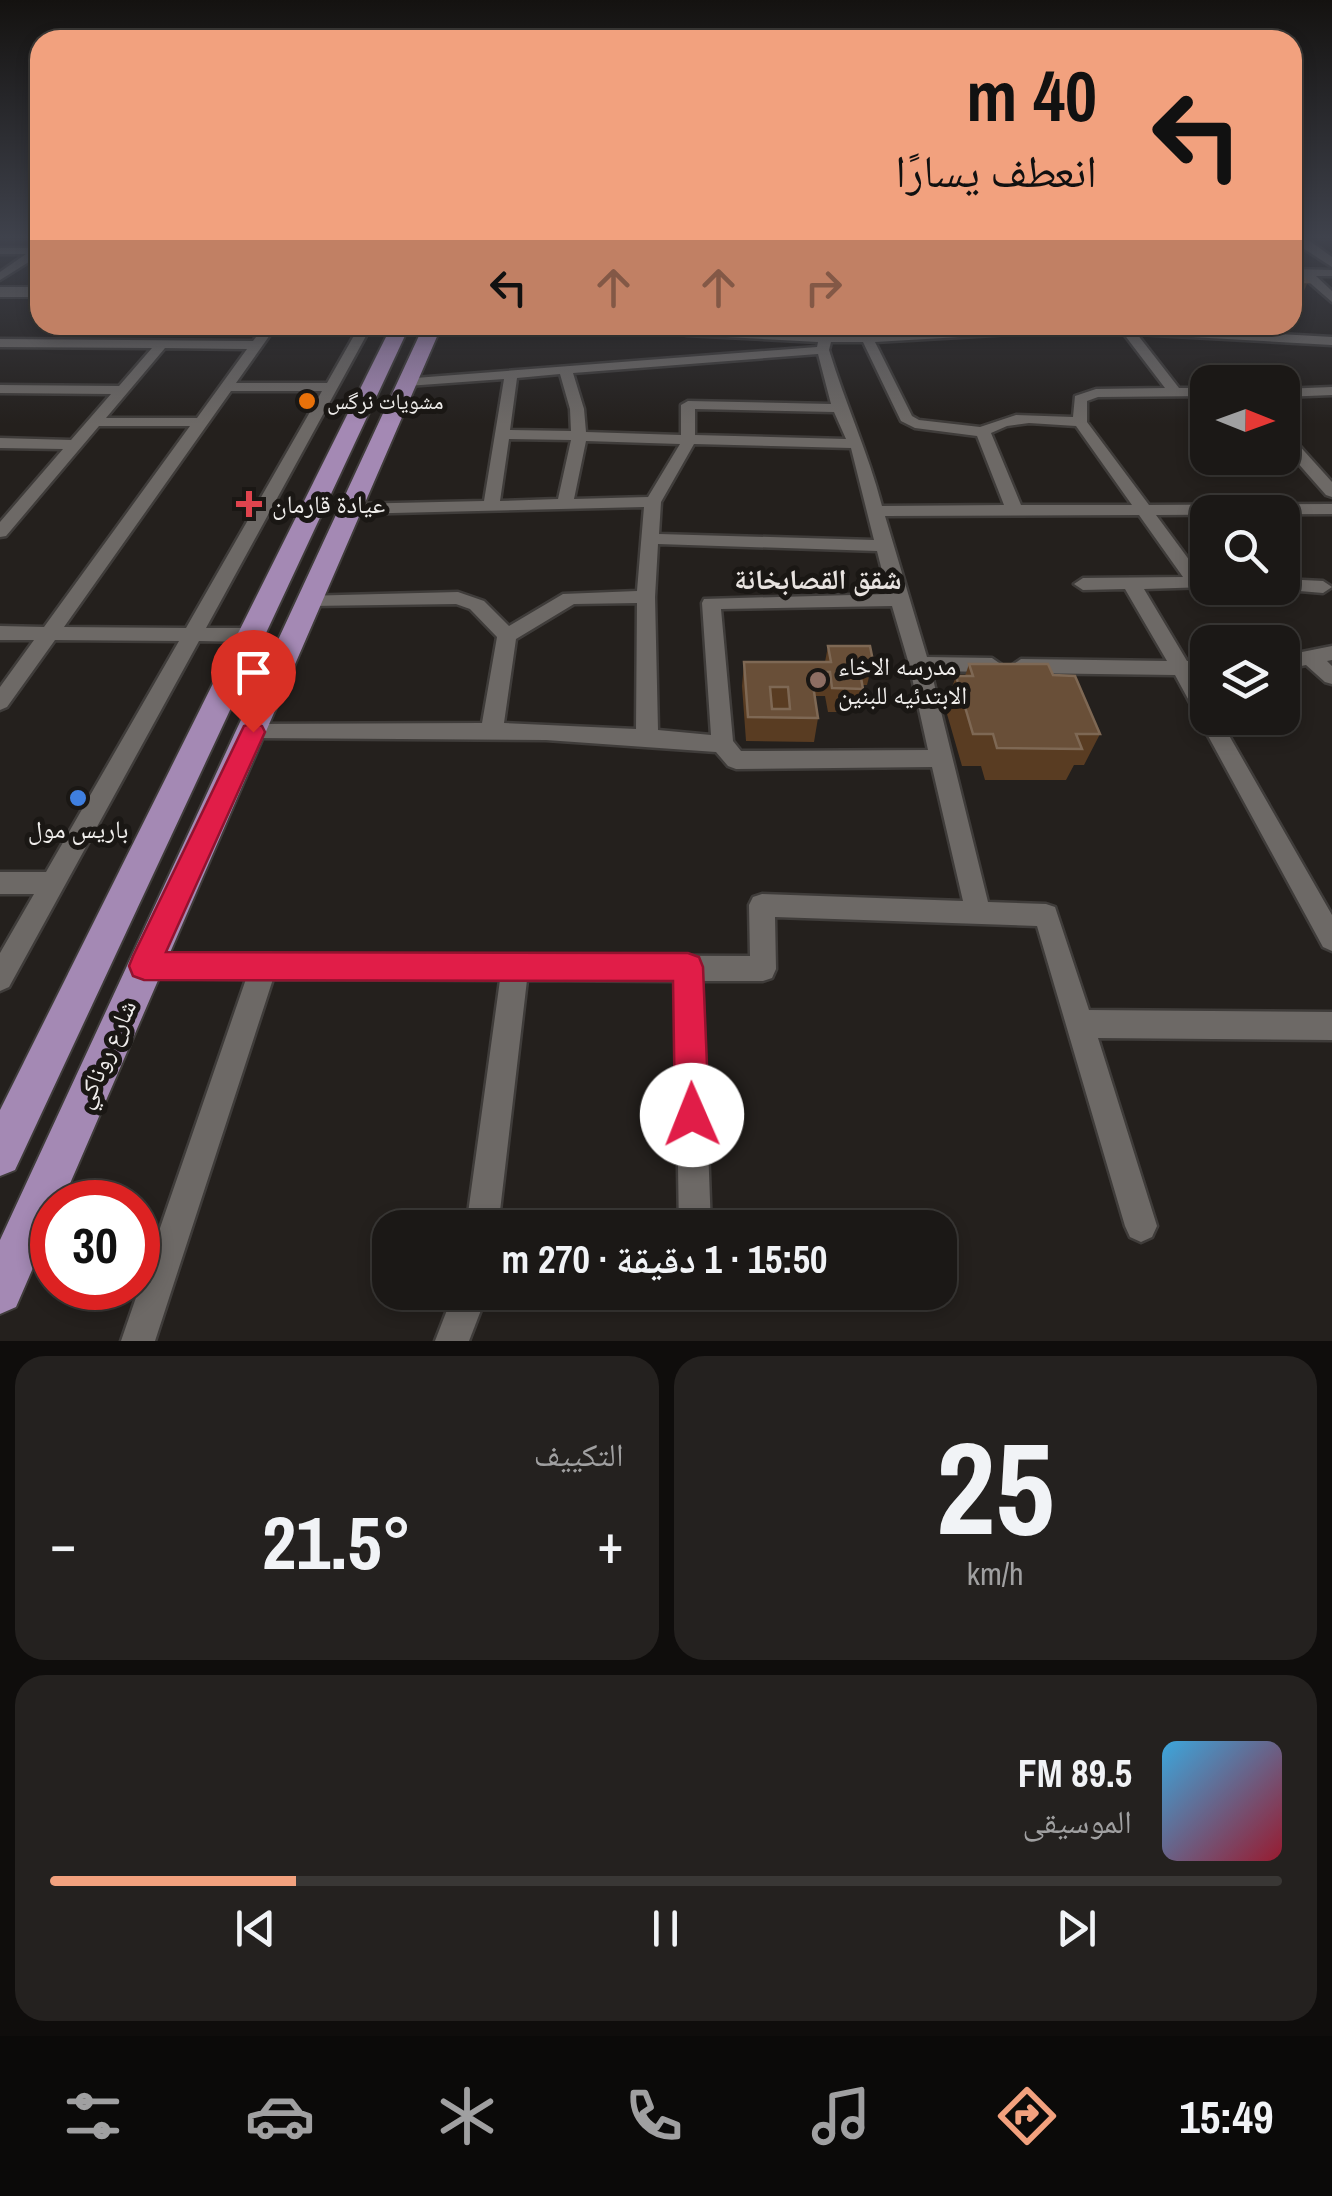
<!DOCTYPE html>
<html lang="ar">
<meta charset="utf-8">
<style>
:root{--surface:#1b1816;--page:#24211f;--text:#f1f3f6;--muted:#a0a0a1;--line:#393735;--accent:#f2a17e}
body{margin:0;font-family:"Archivo Narrow","Noto Naskh Arabic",sans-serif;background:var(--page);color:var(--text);direction:rtl;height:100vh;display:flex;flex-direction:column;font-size:38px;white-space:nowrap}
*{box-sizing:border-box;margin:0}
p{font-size:32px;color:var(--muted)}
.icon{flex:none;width:55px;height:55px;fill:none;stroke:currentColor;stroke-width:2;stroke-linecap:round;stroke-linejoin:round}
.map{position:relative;height:1341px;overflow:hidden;direction:ltr}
.panel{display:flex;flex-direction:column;gap:15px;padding:15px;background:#0f0d0c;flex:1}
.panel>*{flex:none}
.guide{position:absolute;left:30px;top:30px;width:1272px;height:305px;border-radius:30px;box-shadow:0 5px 15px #0003,0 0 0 2px var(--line);direction:rtl;background:#f2a17e;color:#111;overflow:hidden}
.needle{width:65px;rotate:91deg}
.fabs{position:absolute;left:1190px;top:365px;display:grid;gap:20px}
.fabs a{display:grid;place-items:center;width:110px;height:110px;border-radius:20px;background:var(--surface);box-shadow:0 5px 15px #0003,0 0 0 2px var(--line);font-size:50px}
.speed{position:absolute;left:30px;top:1180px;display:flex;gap:20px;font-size:50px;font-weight:700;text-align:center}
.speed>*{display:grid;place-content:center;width:130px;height:130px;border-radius:50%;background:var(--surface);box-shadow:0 5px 15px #0003,0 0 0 2px var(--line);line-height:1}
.speed .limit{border:15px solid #d22;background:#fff;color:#111}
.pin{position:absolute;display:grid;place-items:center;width:85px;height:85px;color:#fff;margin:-102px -42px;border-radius:50% 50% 50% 0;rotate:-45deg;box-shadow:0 0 10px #0007}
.pin .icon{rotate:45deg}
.me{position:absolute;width:110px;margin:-55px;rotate:359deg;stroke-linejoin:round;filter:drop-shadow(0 0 8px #0008)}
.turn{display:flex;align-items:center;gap:35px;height:210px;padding:0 40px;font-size:45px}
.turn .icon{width:130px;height:130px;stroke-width:2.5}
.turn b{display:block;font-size:70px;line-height:85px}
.lanes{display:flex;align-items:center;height:95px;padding:0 40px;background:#0003;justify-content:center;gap:50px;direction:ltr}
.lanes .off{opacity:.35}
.big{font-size:75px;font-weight:700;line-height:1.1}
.panel .card{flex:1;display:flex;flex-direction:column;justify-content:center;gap:15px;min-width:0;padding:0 35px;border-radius:30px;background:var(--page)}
.panel .dial{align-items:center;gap:0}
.dial b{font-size:130px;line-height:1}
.song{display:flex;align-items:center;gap:30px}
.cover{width:120px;height:120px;border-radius:15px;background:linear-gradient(135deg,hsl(200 70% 55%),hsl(350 70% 35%))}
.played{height:10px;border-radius:5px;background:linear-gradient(90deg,var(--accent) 20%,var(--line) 20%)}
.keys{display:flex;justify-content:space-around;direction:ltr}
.heat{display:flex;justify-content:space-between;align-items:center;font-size:55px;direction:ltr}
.panel .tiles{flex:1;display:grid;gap:15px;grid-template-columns:1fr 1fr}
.card:last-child{grid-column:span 2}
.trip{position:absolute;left:372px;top:1210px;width:585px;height:100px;border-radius:30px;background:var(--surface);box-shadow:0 5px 15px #0003,0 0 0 2px var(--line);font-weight:700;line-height:100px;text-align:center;direction:rtl}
.dock{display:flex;height:160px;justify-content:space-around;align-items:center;background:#0b0a09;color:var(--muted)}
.dock .icon{width:70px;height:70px}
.dock .selected{color:var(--accent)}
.dock b{font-size:45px;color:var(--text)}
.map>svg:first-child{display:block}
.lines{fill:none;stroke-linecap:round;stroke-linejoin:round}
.minor-casing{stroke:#3f3c3a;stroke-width:5}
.tertiary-casing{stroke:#3f3c3a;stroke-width:5}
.secondary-casing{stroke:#3f3c3a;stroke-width:4}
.primary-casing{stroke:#3f3c3a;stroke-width:4}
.minor{fill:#6d6966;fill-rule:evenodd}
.tertiary{fill:#6d6966;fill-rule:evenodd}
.secondary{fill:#6d6966;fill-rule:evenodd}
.primary{fill:#a489b4;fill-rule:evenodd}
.wall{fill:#593c22}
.building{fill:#694f38;stroke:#7e6854;stroke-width:2.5;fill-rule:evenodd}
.route{fill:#e11d48;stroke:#92132f;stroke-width:2.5}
.food-dot{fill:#e8710a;stroke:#1a1714;stroke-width:4}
.health-dot{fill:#e0444e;stroke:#1a1714;stroke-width:4}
.education-dot{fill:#8d6e63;stroke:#1a1714;stroke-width:4}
.shop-dot{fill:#3f7fe0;stroke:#1a1714;stroke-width:4}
.labels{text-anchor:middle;stroke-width:10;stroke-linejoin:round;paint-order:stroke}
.far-poi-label{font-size:22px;fill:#efedeb;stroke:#1a1714;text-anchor:start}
.poi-label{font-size:25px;fill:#efedeb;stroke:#1a1714;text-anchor:start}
.street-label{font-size:25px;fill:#efedeb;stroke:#1a1714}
.neighbourhood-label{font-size:28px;font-weight:bold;fill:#e8e3e0;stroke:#1a1714}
</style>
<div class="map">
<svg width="1332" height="1341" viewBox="0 0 1332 1341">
<rect width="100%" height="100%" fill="#24201d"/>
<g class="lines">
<defs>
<g id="minor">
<path d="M0,248H38L40,255L0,280V272L26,254H0Z"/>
<path d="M1292,269L1332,270V276H1316L1332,291V302L1302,276L1292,275Z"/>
<path d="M265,325H277L236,383H327L360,325H372L206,628H250L260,635L250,642L199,641L9,987L0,991V953L34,894H0V872H46L179,641L55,640L7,707L0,710V687L34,640H0V626L44,627L190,426H99L6,536L0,537V522L63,449L0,448V438L71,440L111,394L0,393V385L119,386L152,348L0,347V339L253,341ZM165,348L247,349L197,418H106ZM231,391H322L186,628L64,627Z"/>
<path d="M635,325L826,335L1020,325L1011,334L875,342L912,416L919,420L980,427L1016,415L1073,417L1075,396L1096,389L1165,388L1117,325L1332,337V345L1137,334L1179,388H1208V396L1098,397L1087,401V422L1149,505L1332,504V514L1156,515L1201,576L1208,577V587L1144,589L1187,661H1208V675H1195L1208,695V718H1219L1332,915V951L1323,947L1175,675L1021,673L1011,666L1021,659L1167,661L1125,589L1083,590L1074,584L1083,578L1183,577L1139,515L885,516L927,657L992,658L1002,665L992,672L931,671L988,902L1046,904L1055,907L1089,1010L1332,1012V1040L1098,1038L1157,1226L1152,1237L1141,1242L1130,1237L1125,1226L1037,926L775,917L776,969L772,978L763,981H702L711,1228H679L675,981L527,980L498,1228H466L500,980L273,979L155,1341H121L246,979L144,978L135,975L131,966L135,957L144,954L750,956L749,905L753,897L762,894L963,901L932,767L736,769L728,766L716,752L546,740L245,738L242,732L245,726L253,724L482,723L497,637L470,609L456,604L309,606L300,600L302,596L458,592L484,601L509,626L563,594L637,591L644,507L350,514L342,509L350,504L484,501L504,379L407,386L402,385V379L817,347L818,342L687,335ZM831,342H863L901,421L915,428L977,436L1004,505L882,506C868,452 845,403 829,350ZM818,354L831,404L688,401L681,405V435L586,432L584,409L573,373ZM560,374L570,409L571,431L510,430L517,378ZM695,409L834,412L846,439L695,435ZM1029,423L1076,426L1132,505H1021L991,433L1007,426ZM509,439L571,440L558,499L500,501ZM586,441L680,444L648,497L574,499ZM694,444L851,448L874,540L659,534L661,502ZM658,544L877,551L888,594L704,599L702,603L711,735L658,730L655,597ZM637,603L636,729L504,723L516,639L574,604ZM892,606L909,664L928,750L741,751L733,741L721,609Z"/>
<path d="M1332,387V395L1282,397V389Z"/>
<path d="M1282,431L1287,432L1332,482V497L1326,495L1282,445Z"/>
<path d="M1282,579L1323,581L1332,587L1323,593L1276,589L1282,588Z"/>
<path d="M1332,646V660L1327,661L1332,666V684L1325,682L1306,665L1282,670V656Z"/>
<path d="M454,1292H488L469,1341H435Z"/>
</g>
<path id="tertiary" d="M1292,236H1303L1332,257V267L1292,241Z"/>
<rect id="secondary" x="0" y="287" width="40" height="10"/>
<g id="primary">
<path d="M392,325H410L15,1170L0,1176V1110Z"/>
<path d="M424,325H442L62,1202H52V1224L16,1307L0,1314V1240Z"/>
</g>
</defs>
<use href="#minor" class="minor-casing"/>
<use href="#tertiary" class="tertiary-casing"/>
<use href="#secondary" class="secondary-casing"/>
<use href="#primary" class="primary-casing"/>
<use href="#minor" class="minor"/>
<use href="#tertiary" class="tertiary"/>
<use href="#secondary" class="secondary"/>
<use href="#primary" class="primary"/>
</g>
<g class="wall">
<path d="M1292,269L1308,282L1302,295H1292Z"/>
<path d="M828,646L873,661L867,685H862L863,689L858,712H828L825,696H815L818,718L814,742L746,741L742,686L744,662H825Z"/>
<path d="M969,664L1053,675L1100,734L1084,765H1074L1066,780H985L981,766H962L945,707L956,676H965Z"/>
</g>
<g class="building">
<path d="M1292,269H1295L1308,282H1292Z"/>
<path d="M828,646H870L873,661H858L863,689L832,688L830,672H811L818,718L748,717L744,662H831ZM770,687H788L790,709H772Z"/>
<path d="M969,664H1048L1053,675L1075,676L1100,734H1076L1082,749L997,748L993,734H973L956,676H973Z"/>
</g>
<linearGradient id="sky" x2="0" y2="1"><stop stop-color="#141210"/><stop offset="0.56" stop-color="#3f424c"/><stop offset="1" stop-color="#3f424c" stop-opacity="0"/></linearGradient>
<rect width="1332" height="424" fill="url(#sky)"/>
<path class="route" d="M253,723L262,726L265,732L166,952L688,953L699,957L703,967L709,1115L704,1127L692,1132L680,1127L675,1115L673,981L144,980L133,976L129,966L133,956L241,732L244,726Z"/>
<circle class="food-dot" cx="307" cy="401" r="10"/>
<path class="health-dot" d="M244 489h10v10h10v10h-10v10h-10v-10h-10v-10h10z"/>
<circle class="education-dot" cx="818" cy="680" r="10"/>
<circle class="shop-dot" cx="78" cy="798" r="10"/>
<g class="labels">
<g class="far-poi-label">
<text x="327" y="409">مشويات نرگس</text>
</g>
<g class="poi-label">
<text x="272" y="513">عيادة قارمان</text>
<text x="838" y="675">مدرسه الاخاء<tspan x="838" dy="29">الابتدئيه للبنين</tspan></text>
<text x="78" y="838" text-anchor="middle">باريس مول</text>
</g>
<g class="street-label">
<text transform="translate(105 1054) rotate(-66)" y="9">شارع روناكي</text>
</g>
<g class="neighbourhood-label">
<text x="818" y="589">شقق القصابخانة</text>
</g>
</g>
</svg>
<div class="fabs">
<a><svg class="needle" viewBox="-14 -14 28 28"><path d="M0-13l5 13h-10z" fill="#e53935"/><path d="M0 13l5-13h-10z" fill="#a0a0a1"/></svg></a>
<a><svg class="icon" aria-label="search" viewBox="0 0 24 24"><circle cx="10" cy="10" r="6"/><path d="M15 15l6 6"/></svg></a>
<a><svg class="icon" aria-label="layers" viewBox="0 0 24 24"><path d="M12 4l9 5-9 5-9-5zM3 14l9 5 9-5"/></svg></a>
</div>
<div class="speed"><div class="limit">30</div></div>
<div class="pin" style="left:253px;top:732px;background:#d93025"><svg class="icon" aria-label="arrive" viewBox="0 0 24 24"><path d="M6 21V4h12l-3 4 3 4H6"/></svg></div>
<svg class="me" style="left:692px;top:1115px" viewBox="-20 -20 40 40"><circle r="19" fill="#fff"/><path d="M0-13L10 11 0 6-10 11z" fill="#e11d48"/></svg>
<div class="trip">15:50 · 1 دقيقة · 270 m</div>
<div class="guide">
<div class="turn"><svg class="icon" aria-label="left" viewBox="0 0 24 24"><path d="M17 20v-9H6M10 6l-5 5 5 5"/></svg><div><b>40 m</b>انعطف يسارًا</div></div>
<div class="lanes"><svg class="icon" aria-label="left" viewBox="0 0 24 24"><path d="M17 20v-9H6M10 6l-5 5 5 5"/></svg><svg class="icon off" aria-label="ahead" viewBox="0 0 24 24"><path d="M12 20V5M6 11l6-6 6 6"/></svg><svg class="icon off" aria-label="ahead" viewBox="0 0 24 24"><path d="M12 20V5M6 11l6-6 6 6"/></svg><svg class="icon off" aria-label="right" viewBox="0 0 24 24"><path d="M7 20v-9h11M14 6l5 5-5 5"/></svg></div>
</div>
</div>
<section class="panel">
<div class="tiles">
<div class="card dial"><b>25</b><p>km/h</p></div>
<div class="card"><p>التكييف</p>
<div class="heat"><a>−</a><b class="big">21.5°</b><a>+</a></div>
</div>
<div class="card">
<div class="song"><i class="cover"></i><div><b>89.5 FM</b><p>الموسيقى</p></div></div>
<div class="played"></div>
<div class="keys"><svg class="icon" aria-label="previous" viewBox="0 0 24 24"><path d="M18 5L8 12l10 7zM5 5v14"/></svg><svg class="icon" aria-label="pause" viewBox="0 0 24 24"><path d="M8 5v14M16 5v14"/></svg><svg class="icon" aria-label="next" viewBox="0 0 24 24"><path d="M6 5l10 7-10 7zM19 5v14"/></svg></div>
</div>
</div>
</section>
<nav class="dock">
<b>15:49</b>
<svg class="icon selected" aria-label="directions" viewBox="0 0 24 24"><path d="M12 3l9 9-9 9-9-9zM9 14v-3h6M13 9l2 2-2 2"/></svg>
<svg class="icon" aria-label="music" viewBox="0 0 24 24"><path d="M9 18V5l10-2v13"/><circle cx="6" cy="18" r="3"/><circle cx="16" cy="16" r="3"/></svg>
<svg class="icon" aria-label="phone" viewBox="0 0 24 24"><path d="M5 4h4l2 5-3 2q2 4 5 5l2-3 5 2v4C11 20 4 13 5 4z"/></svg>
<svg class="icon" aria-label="climate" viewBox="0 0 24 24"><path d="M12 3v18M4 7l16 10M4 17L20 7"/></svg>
<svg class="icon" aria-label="car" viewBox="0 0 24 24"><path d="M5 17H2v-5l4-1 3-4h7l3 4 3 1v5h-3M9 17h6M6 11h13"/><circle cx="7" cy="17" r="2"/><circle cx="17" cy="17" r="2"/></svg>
<svg class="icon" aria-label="filters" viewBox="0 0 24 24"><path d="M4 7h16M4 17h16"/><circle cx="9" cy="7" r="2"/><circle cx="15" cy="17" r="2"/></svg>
</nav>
